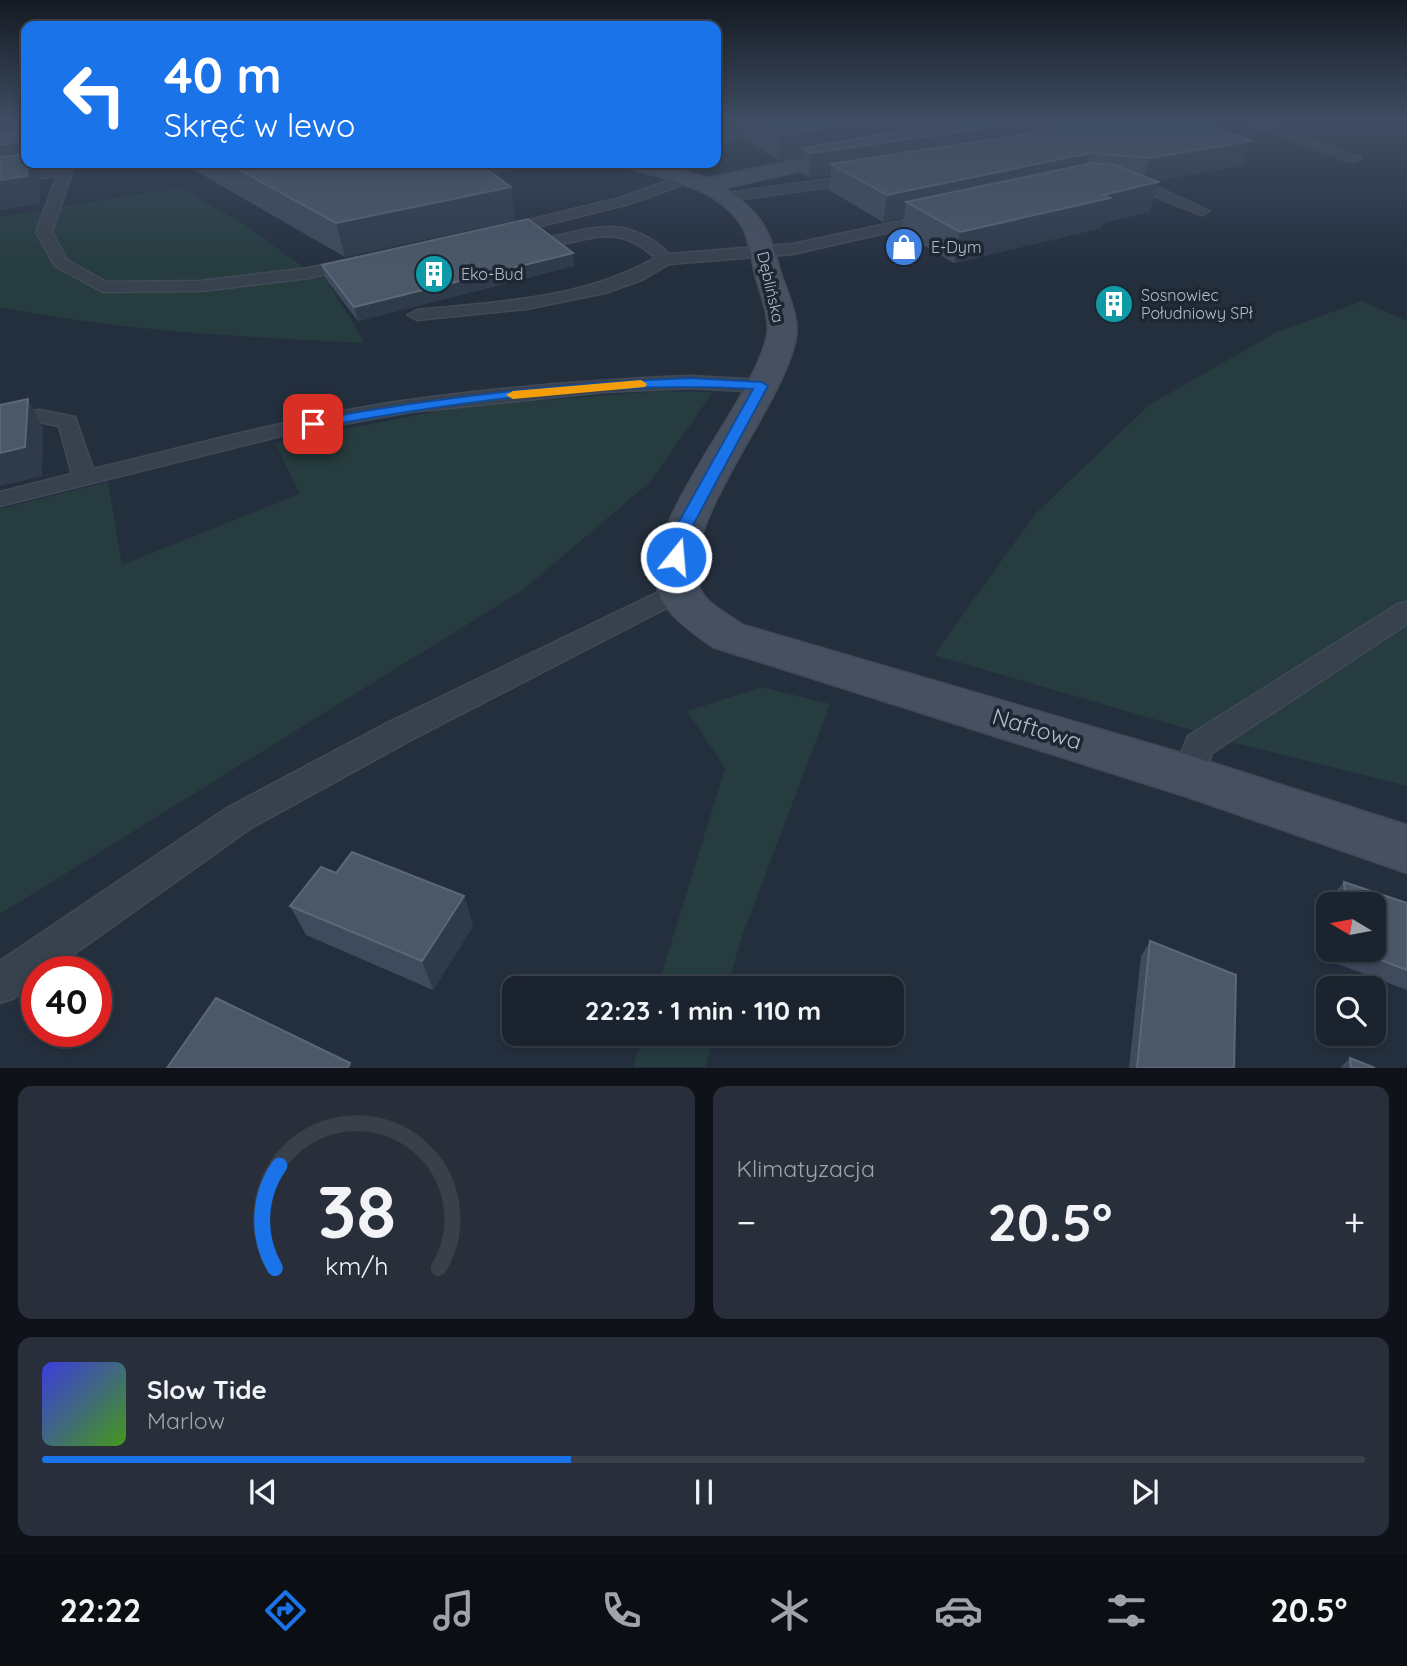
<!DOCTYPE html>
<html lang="pl">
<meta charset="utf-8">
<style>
:root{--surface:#1b232e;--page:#282f3a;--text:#f1f3f6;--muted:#a0a4aa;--line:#39404a;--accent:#1a73e8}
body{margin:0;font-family:Quicksand,sans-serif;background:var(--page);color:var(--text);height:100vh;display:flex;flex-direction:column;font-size:26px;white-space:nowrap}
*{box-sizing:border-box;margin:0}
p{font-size:23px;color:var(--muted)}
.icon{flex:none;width:38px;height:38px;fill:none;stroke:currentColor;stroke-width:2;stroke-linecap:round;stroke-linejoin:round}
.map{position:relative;height:1068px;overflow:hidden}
.sheet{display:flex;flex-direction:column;gap:18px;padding:18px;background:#0f1319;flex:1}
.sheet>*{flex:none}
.hud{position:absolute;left:21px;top:21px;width:700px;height:147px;border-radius:14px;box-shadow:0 4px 10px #0003,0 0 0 2px var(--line);background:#1a73e8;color:#fff;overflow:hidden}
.needle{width:46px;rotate:280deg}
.fabs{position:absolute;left:1316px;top:892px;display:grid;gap:14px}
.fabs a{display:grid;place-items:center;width:70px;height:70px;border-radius:14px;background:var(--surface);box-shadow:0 4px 10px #0003,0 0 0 2px var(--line);font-size:35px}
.speed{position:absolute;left:21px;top:956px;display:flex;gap:14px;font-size:35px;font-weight:700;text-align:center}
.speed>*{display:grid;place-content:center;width:91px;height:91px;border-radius:50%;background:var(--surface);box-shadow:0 4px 10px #0003,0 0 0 2px var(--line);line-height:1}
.speed .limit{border:10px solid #d22;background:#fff;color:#111}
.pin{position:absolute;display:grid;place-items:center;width:60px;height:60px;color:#fff;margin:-30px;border-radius:14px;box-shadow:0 4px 10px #0006}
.me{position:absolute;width:77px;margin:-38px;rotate:17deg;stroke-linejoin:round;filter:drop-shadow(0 0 5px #0008)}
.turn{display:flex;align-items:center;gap:24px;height:147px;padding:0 28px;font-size:32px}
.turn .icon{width:91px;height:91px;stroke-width:2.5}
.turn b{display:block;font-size:49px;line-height:60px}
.big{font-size:52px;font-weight:700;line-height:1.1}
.sheet .card{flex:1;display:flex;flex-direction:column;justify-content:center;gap:10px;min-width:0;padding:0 24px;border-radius:14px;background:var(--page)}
.sheet .dial{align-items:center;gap:0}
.dial svg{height:182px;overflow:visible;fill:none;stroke:var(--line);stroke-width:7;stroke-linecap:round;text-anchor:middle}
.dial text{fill:var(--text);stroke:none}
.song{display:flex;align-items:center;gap:21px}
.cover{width:84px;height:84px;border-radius:10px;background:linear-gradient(135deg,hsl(240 70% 55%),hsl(100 70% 35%))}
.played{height:7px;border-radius:4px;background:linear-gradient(90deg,var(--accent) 40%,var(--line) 40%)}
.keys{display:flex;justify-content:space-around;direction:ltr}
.heat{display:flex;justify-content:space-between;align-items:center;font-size:38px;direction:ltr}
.sheet .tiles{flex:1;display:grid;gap:18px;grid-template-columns:1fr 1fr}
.card:last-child{grid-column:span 2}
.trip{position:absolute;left:502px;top:976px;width:402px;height:70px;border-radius:14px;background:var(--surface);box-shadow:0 4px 10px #0003,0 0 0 2px var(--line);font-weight:700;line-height:70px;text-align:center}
.menu{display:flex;height:112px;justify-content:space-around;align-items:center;background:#0b0e12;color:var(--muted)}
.menu .icon{width:49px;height:49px}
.menu .active{color:var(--accent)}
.menu b{font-size:32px;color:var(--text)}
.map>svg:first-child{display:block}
.green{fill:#263c3f}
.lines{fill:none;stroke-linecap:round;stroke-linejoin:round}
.lane-casing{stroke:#414a57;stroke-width:3}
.street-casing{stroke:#414a57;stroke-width:3}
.secondary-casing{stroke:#414a57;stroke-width:3}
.lane{fill:#38414e;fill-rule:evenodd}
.street{fill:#38414e;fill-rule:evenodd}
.secondary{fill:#465061;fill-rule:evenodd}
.wall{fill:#3f4b5c}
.shaded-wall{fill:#2f3b4b}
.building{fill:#4b5868;stroke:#5c6777;stroke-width:2}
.route{fill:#1a73e8;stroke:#114b97;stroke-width:2}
.slow{fill:#f59e0b}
.labels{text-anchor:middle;stroke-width:7;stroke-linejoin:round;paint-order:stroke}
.far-poi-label{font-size:16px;fill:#b4bcc9;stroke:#1d2633;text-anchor:start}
.far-street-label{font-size:16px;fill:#b4bcc9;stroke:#1d2633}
.near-street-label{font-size:23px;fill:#b4bcc9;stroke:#1d2633}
</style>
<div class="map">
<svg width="1407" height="1068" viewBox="0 0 1407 1068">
<rect width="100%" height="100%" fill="#242f3e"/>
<g class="green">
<path d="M178,188L238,220L302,266L324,277L353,322L364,343C242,337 119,331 0,307V217Z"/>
<path d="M1362,301L1407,321V786L1239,744L934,655L1035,514L1149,405L1277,332Z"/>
<path d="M663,391L713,392L650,482L524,589L0,914V509L108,482L122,565L300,494L275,443L457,407Z"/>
<path d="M762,687L830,704L741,939L727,989H657L725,768L687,711Z"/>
<path d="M643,1034H715L705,1067H633Z"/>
</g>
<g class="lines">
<defs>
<g id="lane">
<path d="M1238,120H1254L1361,158L1354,162L1349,161Z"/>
<path d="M50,167L70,170L72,173L52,232L67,260L106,282L201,281L309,268L356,258L364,263L362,266L309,278L201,291L103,292L55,266L36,232L57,176L0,183V175Z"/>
<path d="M688,174L693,175V181L629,204L501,236L493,231L496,228L619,198Z"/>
<path d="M861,175L868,179L866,182L727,201L720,197L727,193Z"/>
<path d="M1123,183L1159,188L1209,211L1202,215L1151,195L1118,190L1116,187Z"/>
<path d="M933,214L940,218L938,221L793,254L669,264L642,280L605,293L526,309L417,320L408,315L417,310C498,302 583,299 655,258C622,225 595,237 554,246L546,241L549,238C597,226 630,216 669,254L793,244Z"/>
<path d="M690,376L762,380L769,382L772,386L769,390L762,392L690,388L604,392L410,412L289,434L0,506V492L72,474L59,426L39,422L0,430V418L39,410L75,417L93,469C198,444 303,415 410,400C502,387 597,380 690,376Z"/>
<path d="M679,582L688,585L692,591L688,597L411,740L251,828L50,971H37V981L14,998L0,1003V961L227,808L389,722Z"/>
<path d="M1407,602V624L1212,753L1199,785L1188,789L1177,785L1172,776L1188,736L1398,604Z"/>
</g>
<path id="street" d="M771,120H804L802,124L716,143V131Z"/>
<path id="secondary" d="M852,148L859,150L862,154L859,158L725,188C764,216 768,228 781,274C787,292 799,317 796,336C785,406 677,523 699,587C705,604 729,615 743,625L1188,755L1407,825V873L1188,797L713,647C693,633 666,615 658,591C639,523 750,408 767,337C771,318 760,292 755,274C752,260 750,241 743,228C720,187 665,179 624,167L621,163H653L708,178Z"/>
</defs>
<use href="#lane" class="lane-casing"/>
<use href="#street" class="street-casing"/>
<use href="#secondary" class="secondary-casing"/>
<use href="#lane" class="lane"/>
<use href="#street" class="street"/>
<use href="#secondary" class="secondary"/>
</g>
<g class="wall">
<path d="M716,120H1192L1243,165L1155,181L1158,182L1149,212L1103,223L1101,228L954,263L901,232L904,217L883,222L829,190L831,175L809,178L801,173L803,156L779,160L744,140V123L723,127L716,123Z"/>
<path d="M142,163H180L154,167Z"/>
<path d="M182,163H547L494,174L511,187L515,220L345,257Z"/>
<path d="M322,265L574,266L358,321L325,278Z"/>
<path d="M336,873L464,896L473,926L433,990L306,935L290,906Z"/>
<path d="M1344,882L1407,903V990L1335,963L1334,950H1374V905H1332L1331,897Z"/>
<path d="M1150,941L1234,1068H1129L1141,956Z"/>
<path d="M1350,1058L1375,1068H1340Z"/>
</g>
<g class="shaded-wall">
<path d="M723,120H744V123L723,127Z"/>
<path d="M874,120H1000L1035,121L1030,144L831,164V175L809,178L811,153L803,148V156L779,160L780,136Z"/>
<path d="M26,140V163H42V166L35,167L41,181L40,204L0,210V145Z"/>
<path d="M1251,141L1243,165L1142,183L1150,158Z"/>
<path d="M1090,153L1083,178L906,202L904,217L883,222L887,195Z"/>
<path d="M152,163H180L154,167Z"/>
<path d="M462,163H547L464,180Z"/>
<path d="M1158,182L1149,212L1103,223L1101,228L954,263L960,232L1103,195Z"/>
<path d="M511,187L515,220L345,257L336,223Z"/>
<path d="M573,253L574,266L358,321L354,307Z"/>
<path d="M28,399L43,428L42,476L0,486V453Z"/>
<path d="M464,896L473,926L433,990L422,961Z"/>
</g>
<g class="building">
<path d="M751,120H874L780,136Z"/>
<path d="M966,120H1192L1251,141L1150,158L1090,153L887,195L831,164L1041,132L1044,126L1035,121L811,153L803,148Z"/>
<path d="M26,130V140L0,145V134Z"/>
<path d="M26,154V163H28L27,176L0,180V157Z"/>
<path d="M227,163H478L511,187L336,223Z"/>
<path d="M1092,163L1115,165L1158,182L1103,195L1110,198L960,232L906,202Z"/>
<path d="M528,219L573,253L354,307L322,265Z"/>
<path d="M28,399L25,447L0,453V405Z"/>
<path d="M352,852L464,896L422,961L290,906L321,867L336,873Z"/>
<path d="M1344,882L1407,903V970L1354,950H1374V905H1346Z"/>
<path d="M1150,941L1236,975L1234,1068H1137Z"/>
<path d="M216,998L350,1063L348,1068H167Z"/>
<path d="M1350,1058L1375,1068H1351Z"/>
</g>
<linearGradient id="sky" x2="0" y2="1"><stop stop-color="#141a22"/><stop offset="0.45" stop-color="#3f4d63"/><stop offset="1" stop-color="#3f4d63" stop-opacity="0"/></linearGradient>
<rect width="1407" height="269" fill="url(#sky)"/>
<path class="route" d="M690,378L762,382L768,386L692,527L684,557L676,563L667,557L676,527L753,389C606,380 457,402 313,428L306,424L313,420C438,397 564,383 690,378Z"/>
<path class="slow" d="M641,380L647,384L645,387L513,399L506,395L513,391Z"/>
<defs>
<symbol id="shop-disc" viewBox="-11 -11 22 22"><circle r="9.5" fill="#3f7fe0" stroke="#1d2633"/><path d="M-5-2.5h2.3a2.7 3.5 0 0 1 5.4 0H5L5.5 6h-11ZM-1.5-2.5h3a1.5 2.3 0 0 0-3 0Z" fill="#fff"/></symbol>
<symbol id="building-disc" viewBox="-11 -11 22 22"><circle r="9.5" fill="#0f9aa8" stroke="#1d2633"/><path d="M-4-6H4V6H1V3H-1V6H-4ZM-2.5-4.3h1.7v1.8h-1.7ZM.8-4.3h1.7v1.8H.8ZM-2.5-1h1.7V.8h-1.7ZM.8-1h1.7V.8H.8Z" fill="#fff"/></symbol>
</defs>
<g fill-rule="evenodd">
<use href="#shop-disc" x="882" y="225" width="44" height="44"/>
<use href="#building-disc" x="412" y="252" width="44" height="44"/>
<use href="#building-disc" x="1092" y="282" width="44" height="44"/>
</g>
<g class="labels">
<g class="far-poi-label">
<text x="931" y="253">E-Dym</text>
<text x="461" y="280">Eko-Bud</text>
<text x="1141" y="301">Sosnowiec<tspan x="1141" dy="18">Południowy SPł</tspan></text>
</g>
<g class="far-street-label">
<text transform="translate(771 287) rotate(77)" y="6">Dęblińska</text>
</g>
<g class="near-street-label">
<text transform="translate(1037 729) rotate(17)" y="8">Naftowa</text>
</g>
</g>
</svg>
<div class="fabs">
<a><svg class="needle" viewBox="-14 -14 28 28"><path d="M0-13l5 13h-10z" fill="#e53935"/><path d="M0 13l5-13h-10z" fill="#a0a4aa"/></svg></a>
<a><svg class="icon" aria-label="search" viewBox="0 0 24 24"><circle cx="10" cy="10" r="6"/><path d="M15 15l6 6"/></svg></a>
</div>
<div class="speed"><div class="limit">40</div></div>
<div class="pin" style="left:313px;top:424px;background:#d93025"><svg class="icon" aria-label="arrive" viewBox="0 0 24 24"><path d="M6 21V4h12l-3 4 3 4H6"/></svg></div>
<svg class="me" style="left:676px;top:557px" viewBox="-20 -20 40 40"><circle r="17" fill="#1a73e8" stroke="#fff" stroke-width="3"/><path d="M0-11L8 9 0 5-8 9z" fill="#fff"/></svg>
<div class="trip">22:23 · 1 min · 110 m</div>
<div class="hud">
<div class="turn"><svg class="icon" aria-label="left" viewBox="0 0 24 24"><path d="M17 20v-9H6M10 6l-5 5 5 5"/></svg><div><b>40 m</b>Skręć w lewo</div></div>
</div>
</div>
<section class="sheet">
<div class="tiles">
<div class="card dial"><svg viewBox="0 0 100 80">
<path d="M14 69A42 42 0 1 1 86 69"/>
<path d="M14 69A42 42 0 0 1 16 24" stroke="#1a73e8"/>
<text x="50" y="56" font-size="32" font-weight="700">38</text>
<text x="50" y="72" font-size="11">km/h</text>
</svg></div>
<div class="card"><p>Klimatyzacja</p>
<div class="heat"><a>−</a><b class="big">20.5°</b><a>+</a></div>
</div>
<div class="card">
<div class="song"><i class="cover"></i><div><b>Slow Tide</b><p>Marlow</p></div></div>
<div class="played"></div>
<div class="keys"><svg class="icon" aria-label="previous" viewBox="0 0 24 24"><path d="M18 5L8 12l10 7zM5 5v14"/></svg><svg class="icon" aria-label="pause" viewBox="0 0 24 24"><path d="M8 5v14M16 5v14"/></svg><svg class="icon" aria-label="next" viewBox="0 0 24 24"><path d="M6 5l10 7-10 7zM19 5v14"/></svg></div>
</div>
</div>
</section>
<nav class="menu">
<b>22:22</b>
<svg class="icon active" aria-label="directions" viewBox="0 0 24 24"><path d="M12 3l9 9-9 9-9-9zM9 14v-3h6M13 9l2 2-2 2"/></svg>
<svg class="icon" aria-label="music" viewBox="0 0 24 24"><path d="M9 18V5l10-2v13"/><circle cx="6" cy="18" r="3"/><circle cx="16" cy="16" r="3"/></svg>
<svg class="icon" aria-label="phone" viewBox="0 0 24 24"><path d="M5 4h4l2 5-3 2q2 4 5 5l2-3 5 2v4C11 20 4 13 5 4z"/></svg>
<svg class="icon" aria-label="climate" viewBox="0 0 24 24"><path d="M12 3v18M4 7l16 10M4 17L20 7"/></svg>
<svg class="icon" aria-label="car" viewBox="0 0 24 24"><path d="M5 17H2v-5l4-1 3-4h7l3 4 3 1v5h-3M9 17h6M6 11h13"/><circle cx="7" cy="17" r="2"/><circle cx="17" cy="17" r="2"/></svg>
<svg class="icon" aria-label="filters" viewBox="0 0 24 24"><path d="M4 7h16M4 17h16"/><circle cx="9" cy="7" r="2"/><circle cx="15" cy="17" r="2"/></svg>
<b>20.5°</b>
</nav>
